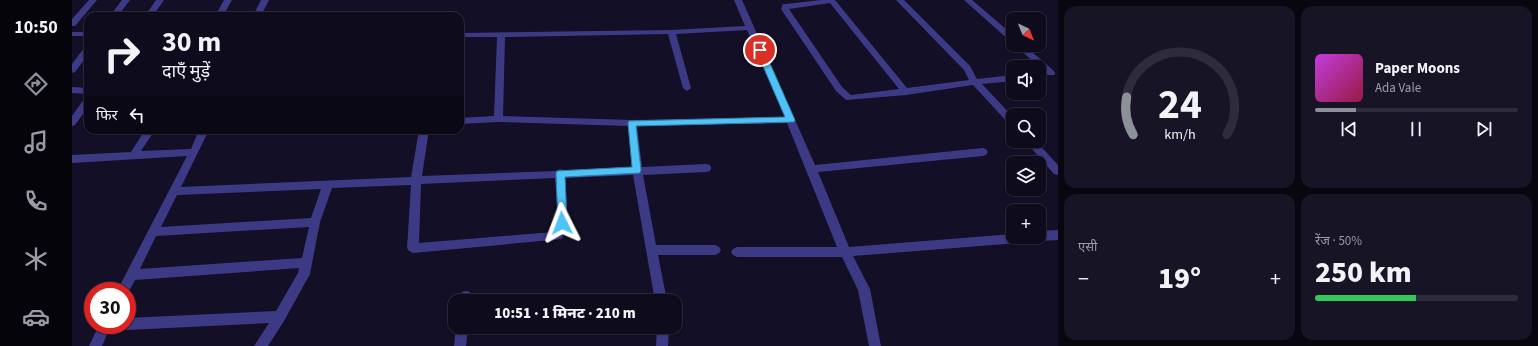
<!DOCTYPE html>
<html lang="hi">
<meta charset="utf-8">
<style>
:root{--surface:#0e0b1c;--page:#171425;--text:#f1f3f6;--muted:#9b9ba3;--line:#2e2b3b;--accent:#8c9099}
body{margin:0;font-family:"Source Sans 3","Noto Sans Devanagari",sans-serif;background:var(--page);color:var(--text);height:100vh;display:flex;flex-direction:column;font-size:15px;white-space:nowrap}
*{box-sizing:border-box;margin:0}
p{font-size:13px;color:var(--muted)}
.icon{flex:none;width:22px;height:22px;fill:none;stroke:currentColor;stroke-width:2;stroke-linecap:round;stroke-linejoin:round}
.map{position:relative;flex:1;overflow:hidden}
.panel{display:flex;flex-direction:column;gap:6px;padding:6px;background:#08060f;width:480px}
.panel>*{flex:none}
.hud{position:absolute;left:12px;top:12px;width:380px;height:122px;border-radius:12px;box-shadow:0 1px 3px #0004,0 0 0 1px var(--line);background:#0e0b1c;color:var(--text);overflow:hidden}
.needle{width:26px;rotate:137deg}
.controls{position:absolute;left:934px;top:12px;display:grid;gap:8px}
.controls a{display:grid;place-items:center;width:40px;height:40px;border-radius:8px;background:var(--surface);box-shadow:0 1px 3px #0004,0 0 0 1px var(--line);font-size:20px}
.speed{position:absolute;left:12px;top:282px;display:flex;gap:8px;font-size:20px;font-weight:700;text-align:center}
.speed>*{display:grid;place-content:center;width:52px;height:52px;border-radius:50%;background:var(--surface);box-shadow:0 1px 3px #0004,0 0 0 1px var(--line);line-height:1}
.speed .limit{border:6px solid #d22;background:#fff;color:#111}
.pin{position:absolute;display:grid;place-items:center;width:34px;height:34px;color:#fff;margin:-17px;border:2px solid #fff;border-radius:50%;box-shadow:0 1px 4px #0007}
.me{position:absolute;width:44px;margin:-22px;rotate:357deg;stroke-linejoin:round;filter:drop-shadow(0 0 3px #0008)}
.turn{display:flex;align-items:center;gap:14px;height:84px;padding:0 12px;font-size:18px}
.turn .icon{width:52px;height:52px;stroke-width:2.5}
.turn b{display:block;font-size:28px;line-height:34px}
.then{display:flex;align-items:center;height:38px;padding:0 12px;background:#0003;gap:8px;font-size:15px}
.big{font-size:30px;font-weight:800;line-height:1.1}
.panel .tile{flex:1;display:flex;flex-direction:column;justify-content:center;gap:6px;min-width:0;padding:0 14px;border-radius:12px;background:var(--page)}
.panel .dial{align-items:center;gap:0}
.dial svg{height:104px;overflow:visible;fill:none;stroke:var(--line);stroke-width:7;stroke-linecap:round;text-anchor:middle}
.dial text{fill:var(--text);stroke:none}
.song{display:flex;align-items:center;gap:12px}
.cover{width:48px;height:48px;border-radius:6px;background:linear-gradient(135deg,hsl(290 70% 55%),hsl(340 70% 35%))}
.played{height:4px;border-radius:2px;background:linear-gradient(90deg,var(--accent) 20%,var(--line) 20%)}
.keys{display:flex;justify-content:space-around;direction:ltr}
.heat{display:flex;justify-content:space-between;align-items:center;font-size:22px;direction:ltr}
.charge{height:6px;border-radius:3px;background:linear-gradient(90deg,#34c759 50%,var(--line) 0)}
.panel .tiles{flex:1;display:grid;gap:6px;grid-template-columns:repeat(2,1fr)}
.trip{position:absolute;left:376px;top:294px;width:234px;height:40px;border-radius:12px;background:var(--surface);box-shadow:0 1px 3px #0004,0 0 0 1px var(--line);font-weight:800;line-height:40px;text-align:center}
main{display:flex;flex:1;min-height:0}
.tabs{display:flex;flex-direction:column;width:72px;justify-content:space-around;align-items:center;background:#06040b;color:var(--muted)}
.tabs .icon{width:28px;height:28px}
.tabs .on{color:var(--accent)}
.tabs b{font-size:18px;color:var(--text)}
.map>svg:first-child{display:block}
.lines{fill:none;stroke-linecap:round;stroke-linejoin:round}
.minor{fill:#3d3a85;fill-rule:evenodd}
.route{fill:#4fc3f7;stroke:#337fa1}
</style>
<main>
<nav class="tabs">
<b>10:50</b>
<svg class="icon on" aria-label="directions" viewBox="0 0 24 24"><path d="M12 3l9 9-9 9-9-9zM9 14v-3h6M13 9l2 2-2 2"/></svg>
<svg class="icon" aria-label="music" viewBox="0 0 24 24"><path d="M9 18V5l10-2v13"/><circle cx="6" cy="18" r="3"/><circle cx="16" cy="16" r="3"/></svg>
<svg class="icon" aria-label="phone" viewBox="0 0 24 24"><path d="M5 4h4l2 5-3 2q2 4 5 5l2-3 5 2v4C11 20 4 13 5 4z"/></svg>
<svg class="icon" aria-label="climate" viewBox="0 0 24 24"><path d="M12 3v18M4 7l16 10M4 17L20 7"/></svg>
<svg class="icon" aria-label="car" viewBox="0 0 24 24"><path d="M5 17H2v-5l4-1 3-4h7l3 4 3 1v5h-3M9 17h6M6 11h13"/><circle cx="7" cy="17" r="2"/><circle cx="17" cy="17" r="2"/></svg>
</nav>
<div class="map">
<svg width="986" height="346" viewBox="0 0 986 346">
<rect width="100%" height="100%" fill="#130f26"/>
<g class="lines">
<g class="minor">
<path d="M17,0H25L3,26H0V19Z"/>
<path d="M50,0H58L46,16H38Z"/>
<path d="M84,0H92L81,16H73Z"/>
<path d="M152,0H160L151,16H143Z"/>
<path d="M189,0H197L189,16H181Z"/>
<path d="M662,0H670L743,165L911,148L914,149L916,152L914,155L911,156L746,172L777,247L941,234V237H967V231L986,230V240L967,241L962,237L961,240L957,242L781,256L798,289L809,346H797L786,290L770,257H665L661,255L659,252L661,249L665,247H765L715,123L565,126L570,167L634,164L638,165L639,168L638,171L634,172L571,175L584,245H643L647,247L649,250L647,253L643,255H586L595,301H583L561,175L493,178L496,223L490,239L341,253L337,251L335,248L339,185L260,188L248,222L238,274L212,321L196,346H182L197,323L55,330L51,328L49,325H55V318L204,311L226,273L227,268L63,280L55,295V291H45L115,156L0,163V155L59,152L73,130H83L69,151L119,149L127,130H137L109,187L339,177L347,130H357L350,176L484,171L488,169L492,170L560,167L556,126L426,122L388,124V118L422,116L425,37H392L388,35L392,33L599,30L673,26ZM675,30L713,117L560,120L431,116L433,37L596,34L611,88L615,91L619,88L604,34ZM483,178L486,223L482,232L347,243L349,184ZM249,189L239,218L89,227L105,195ZM237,227L230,258L68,269L84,236Z"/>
<path d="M749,0H763L835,88L897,80L892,70L824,0H832L898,66L905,79L941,75V81L910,84L941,117V126L938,125L901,85L834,95L774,100L764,91L709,9L711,4H714ZM758,3L827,89L779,95L770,87L717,9Z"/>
<path d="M892,0H900L941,35V41H938Z"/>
<rect x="0" y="32" width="16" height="4"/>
<path d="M943,45H952L982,71L983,73L982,75H976Z"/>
<path d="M16,46V55L3,72L0,73V64L13,47Z"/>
<path d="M0,87L16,88V94L0,93Z"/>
<path d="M16,97V107L3,125L0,126V116L13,98Z"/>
<path d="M953,141H964L986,165V175L982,174Z"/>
<path d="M394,291L398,292L400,296L399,301H387L390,292Z"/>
<path d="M27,325H39L30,346H17Z"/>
<path d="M384,327H396L394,346H382Z"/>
<path d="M585,327H597L596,346H584Z"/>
</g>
</g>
<path class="route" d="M688,48L692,50L723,120L722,122L564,126L569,170L568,173L493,177L495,223L494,226L490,227L487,226L486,223L484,173L485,171L560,167L556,123L557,121L713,117L684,50Z"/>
</svg>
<div class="controls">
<a><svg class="needle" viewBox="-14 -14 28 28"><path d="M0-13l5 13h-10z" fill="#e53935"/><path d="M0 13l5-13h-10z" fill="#9b9ba3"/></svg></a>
<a><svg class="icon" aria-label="sound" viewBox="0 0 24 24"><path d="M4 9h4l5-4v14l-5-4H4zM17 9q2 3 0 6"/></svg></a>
<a><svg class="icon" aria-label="search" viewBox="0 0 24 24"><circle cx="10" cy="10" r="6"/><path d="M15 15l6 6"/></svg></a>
<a><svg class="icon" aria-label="layers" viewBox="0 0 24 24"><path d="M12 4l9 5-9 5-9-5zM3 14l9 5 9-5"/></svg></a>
<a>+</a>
</div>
<div class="speed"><div class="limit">30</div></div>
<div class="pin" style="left:688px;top:50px;background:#d93025"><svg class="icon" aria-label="arrive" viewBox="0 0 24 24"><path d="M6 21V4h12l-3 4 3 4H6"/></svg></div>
<svg class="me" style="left:490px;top:223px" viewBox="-20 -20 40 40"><path d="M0-17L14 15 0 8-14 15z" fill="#4fc3f7" stroke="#fff" stroke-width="4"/></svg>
<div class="trip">10:51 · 1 मिनट · 210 m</div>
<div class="hud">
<div class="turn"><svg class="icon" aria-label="right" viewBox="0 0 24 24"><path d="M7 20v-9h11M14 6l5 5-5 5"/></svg><div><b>30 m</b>दाएँ मुड़ें</div></div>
<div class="then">फिर<svg class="icon" aria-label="left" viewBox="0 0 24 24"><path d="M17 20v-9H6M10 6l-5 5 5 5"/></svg></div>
</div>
</div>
<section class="panel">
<div class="tiles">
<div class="tile dial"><svg viewBox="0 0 100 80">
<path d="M14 69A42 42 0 1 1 86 69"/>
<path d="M14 69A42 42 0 0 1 9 40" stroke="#8c9099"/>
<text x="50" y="56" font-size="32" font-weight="700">24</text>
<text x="50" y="72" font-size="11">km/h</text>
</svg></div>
<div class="tile">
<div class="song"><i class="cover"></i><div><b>Paper Moons</b><p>Ada Vale</p></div></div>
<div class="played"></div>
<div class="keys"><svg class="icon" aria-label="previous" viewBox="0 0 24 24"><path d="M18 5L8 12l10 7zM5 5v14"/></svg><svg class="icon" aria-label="pause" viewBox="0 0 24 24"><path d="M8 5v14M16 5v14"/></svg><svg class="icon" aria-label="next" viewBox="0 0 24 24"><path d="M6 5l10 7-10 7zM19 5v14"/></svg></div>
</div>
<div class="tile"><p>एसी</p>
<div class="heat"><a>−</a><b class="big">19°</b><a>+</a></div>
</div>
<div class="tile"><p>रेंज · 50%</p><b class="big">250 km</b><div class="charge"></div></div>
</div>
</section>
</main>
